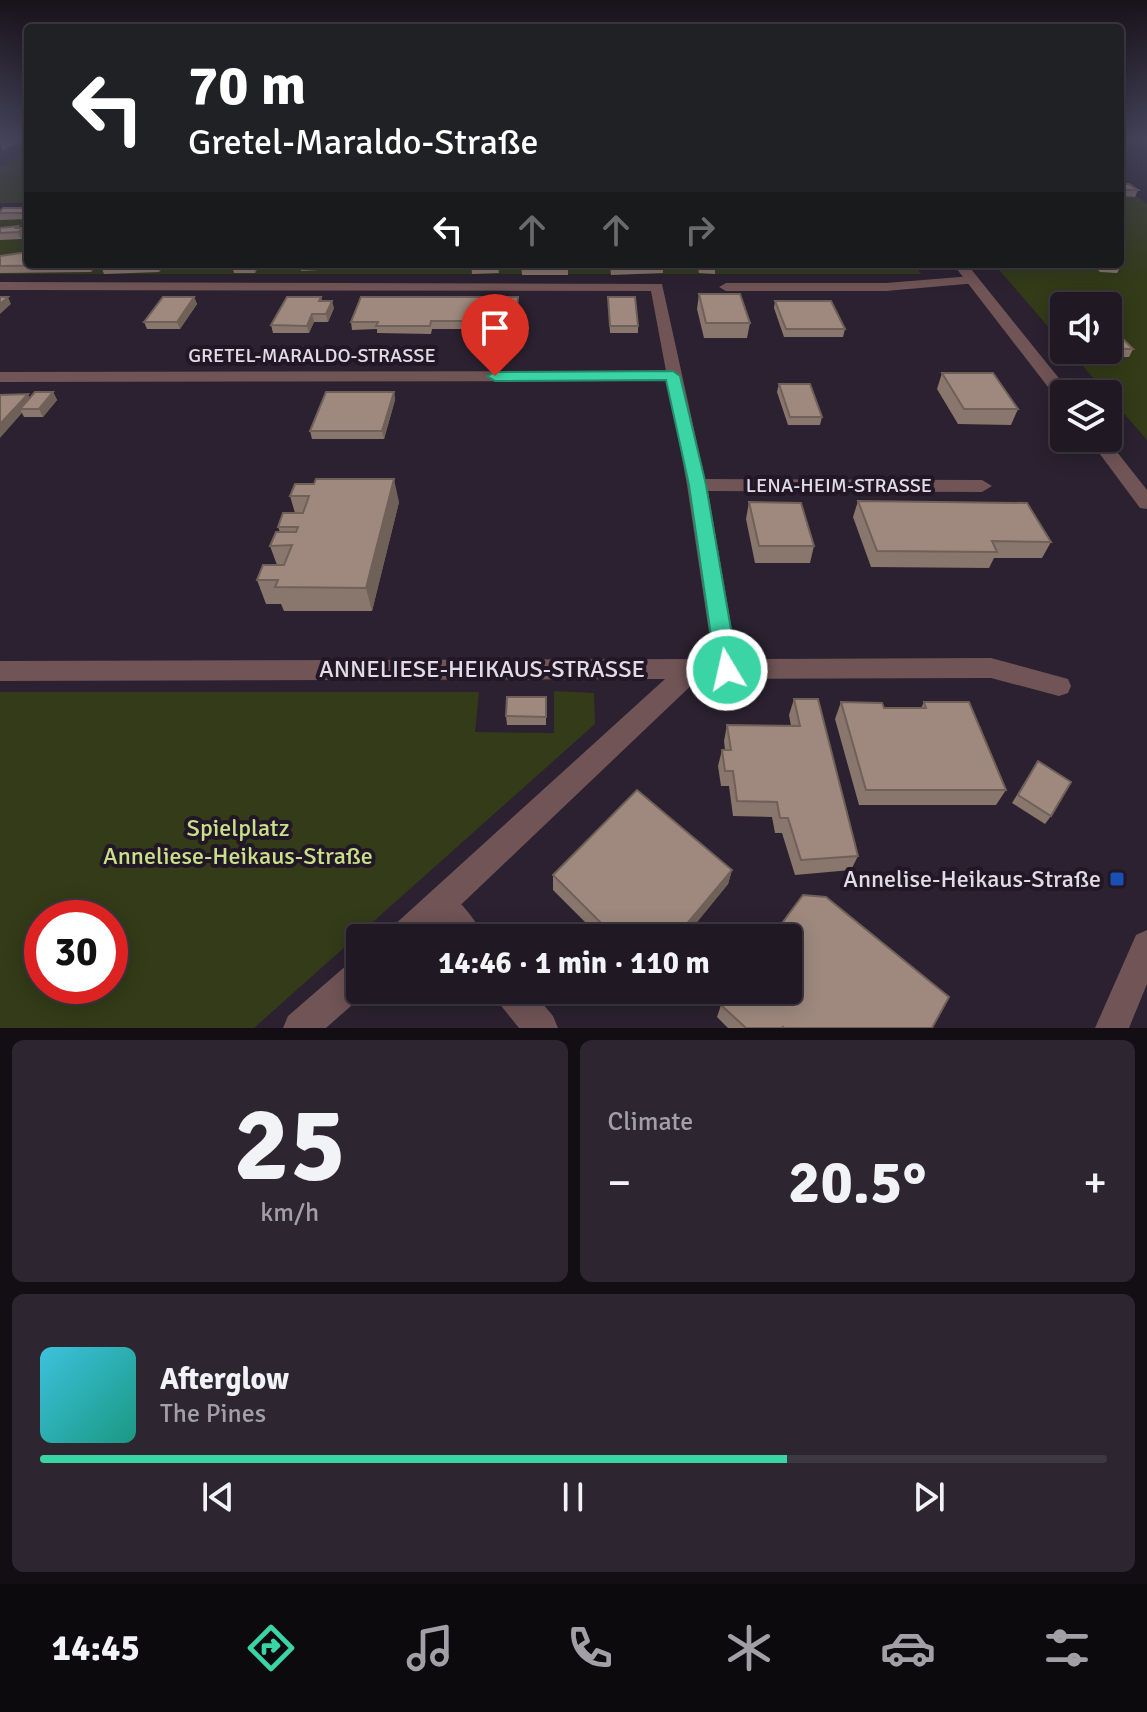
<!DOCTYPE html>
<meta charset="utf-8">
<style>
:root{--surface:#201924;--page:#2d2631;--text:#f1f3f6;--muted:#a2a0a6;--line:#3d3841;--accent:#3ad4a5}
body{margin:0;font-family:Signika,sans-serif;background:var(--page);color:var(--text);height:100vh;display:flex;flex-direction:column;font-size:30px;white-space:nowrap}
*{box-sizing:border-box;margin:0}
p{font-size:26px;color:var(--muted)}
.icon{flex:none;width:44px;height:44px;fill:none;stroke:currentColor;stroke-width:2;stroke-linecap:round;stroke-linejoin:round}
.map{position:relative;height:1028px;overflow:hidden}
.sheet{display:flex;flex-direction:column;gap:12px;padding:12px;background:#120e14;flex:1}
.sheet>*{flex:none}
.top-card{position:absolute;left:24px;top:24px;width:1100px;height:244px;border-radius:8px;box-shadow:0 4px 20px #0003,0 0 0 2px var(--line);background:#202124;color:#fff;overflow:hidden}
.controls{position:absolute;left:1050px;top:292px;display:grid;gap:16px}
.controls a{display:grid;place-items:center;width:72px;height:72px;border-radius:8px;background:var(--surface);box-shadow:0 4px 20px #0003,0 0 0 2px var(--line);font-size:40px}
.speed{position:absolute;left:24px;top:900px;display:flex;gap:16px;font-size:40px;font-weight:700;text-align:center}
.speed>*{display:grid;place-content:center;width:104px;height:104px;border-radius:50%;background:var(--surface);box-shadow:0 4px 20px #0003,0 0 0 2px var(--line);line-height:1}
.speed .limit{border:12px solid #d22;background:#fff;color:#111}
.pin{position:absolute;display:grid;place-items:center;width:68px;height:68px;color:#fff;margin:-82px -34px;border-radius:50% 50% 50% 0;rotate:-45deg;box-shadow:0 0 8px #0007}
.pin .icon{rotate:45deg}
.me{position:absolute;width:88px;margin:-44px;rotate:351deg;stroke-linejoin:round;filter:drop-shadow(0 0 6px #0008)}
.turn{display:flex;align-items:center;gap:28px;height:168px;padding:0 32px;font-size:36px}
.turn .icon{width:104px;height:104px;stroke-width:2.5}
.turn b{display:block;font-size:56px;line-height:68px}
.lanes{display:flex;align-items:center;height:76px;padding:0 32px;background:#0003;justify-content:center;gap:40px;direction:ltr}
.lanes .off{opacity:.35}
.big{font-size:60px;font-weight:700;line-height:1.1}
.sheet .card{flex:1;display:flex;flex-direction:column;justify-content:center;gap:12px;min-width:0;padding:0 28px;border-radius:12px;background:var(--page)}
.sheet .dial{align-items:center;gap:0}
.dial b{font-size:104px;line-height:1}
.song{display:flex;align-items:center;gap:24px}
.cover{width:96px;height:96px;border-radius:12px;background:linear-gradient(135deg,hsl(190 70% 55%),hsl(170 70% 35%))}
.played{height:8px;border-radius:4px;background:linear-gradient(90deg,var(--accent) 70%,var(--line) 70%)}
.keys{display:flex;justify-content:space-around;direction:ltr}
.heat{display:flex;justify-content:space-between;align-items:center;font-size:44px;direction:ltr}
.sheet .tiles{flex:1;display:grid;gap:12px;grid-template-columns:1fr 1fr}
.card:last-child{grid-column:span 2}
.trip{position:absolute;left:346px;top:924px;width:456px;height:80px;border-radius:8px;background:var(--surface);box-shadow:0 4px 20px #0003,0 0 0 2px var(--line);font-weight:700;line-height:80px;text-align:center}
.dock{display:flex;height:128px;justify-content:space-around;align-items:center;background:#0d0a0e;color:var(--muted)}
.dock .icon{width:56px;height:56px}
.dock .selected{color:var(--accent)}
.dock b{font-size:36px;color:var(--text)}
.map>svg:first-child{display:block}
.green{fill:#333b18;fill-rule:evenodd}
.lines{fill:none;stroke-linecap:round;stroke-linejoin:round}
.service{fill:#705456;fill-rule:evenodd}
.minor{fill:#705456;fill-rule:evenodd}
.tertiary{fill:#705456;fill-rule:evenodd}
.wall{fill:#89766c}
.shaded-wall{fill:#6f6058}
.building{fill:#9f897e;stroke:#6f6058;stroke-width:2}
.route{fill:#3ad4a5;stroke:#268a6b;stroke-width:2}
.transit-dot{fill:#1a4fb4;stroke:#211726;stroke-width:3}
.labels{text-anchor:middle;stroke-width:8;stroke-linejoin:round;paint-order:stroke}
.street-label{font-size:20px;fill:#e1dbe5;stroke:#211726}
.near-street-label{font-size:24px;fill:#e1dbe5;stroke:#211726}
.near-park-label{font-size:24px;fill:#cae088;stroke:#211726}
.near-poi-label{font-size:24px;fill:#e1dbe5;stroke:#211726;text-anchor:end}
</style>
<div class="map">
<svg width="1147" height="1028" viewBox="0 0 1147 1028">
<rect width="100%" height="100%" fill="#2b2130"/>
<g class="green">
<path d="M28,148V203H0V168Z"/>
<path d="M1120,184L1147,204V440L1069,350H1108V306H1064V345L994,264H1120Z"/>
<path d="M28,213V264H914L921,274H0V214Z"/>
<path d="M554,691L594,693L595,724L254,1028H0V692H479L475,732L554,733ZM110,918V986H42V918Z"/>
</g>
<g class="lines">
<g class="service">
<path d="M441,890C459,897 476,920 484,938H448L426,905L430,894Z"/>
<path d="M494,990H531L553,1016L558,1028H519L498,1002Z"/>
</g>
<g class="minor">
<path d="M972,276L979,280L977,283L886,291H726L719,287L726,283H886Z"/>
<path d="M0,282L662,284L705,479L982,480L992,486L982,492L708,491L737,659L991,658L1068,679L1071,686L1068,693L1059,696L991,678L698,679L426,938H387L392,927L665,679L0,681V661L713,659L687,485L668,381L0,382V372L666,371L651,291L0,290Z"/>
<path d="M360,960V990H369L326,1028H283L288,1016L348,964Z"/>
</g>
<g class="tertiary">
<path d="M953,264H967L1070,392L1064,394V401L1058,400Z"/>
<path d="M1088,438H1106L1147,490V509L1140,508Z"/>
<path d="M1147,930V984L1129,1028H1095L1136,935Z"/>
</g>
</g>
<g class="wall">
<path d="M1120,184L1138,190L1135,197L1122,196L1120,195Z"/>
<path d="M28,208V219L0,220V211Z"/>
<path d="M18,226L26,235L21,239L0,240V228Z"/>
<path d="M0,256L28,264H99L91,272L0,273Z"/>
<path d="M234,264H274L273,266H259L255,273H234L232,266Z"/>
<path d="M300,264H321L319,270L301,271Z"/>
<path d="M396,264H430H419L418,270H397Z"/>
<path d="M471,264H498L499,273L472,274Z"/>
<path d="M509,264H568V275H522L521,264L509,267Z"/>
<path d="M610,264H663V273L611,275Z"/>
<path d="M697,264H715V274L699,273Z"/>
<path d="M1050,264H1086L1085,266L1052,265Z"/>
<path d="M1097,264H1119L1121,266L1117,273L1100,272L1096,268Z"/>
<path d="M165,265L159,272L104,274L101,266Z"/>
<path d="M699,294L750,323L747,338H704L697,309Z"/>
<path d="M194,297L197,304L180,329H147L144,322Z"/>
<path d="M321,297L322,301L334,308L328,322H314L309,333H273L271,325Z"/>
<path d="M518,297L516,329H432L431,334L377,333V329L352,330L351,322Z"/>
<path d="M608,297L638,326V333H610Z"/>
<path d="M775,301L845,329L843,337H784L774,308Z"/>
<path d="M1108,336L1133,349L1129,357H1109L1103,350H1108Z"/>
<path d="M942,373L1018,409L1011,425L958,424L937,389Z"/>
<path d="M779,384L822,417L820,425H788L777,392Z"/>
<path d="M53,392L57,400L43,417H24L22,413L0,395L30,398Z"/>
<path d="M394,392L395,400L384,439H312L310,431Z"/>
<path d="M295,484L399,502L372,611H284L281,604H266L257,580L277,565L270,546L280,532L278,527L295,513L290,496Z"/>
<path d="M858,501L1051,542L1042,558H994L989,568L871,567L853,517Z"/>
<path d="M749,502L814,546L810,563H755L746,519Z"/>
<path d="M546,697V725H507L506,716Z"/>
<path d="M794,699L858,856L851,870L795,875L782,833H775L772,817L733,816L729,786H721L718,766L722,750H725L724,741L727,725L791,726L789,715Z"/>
<path d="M841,702L884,708H921L924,702L1006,790L996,805H859L835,719Z"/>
<path d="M1038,761L1051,816L1045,824L1012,803Z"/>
<path d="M732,870L728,884L684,938H601L553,890V875Z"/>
<path d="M721,1005L932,1028H728L717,1017Z"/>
</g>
<g class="shaded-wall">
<path d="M0,139H22L3,151L0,144Z"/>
<path d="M18,226L20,231L23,228L26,235L21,239L16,228Z"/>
<path d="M89,264H99L91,272L88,265Z"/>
<path d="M157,264L165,265L159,272L156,265Z"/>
<path d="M254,264H259V266L255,273L253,266Z"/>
<path d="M8,297L11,304L0,314V304Z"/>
<path d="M194,297L197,304L180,329L177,322Z"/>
<path d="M332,301L334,308L328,322L326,314Z"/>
<path d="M312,314L314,322L309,333L307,326Z"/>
<path d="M53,392L57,400L43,417L39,409Z"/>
<path d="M394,392L395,400L384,439L382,431Z"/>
<path d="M28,394L32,402L20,409L22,413L0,438V424Z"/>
<path d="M394,479L399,502L372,611L366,588Z"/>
<path d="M732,870L728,884L684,938H675Z"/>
</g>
<g class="building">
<path d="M1120,184H1129L1138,190H1125L1120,186Z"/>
<path d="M3,208H28V213H0V211Z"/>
<path d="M18,226L16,228H23L18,232L0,233V228Z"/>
<path d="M28,252V264H89L88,265L0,266V256Z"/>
<path d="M104,264H157L101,266Z"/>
<path d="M234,264H254L253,266H232Z"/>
<rect x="471" y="264" width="27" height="2"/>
<path d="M521,264H568V268H522Z"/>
<path d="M611,264H663L664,266L612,268Z"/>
<path d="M699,264H715V267L699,266Z"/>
<path d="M1102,264H1119L1121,266L1103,265Z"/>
<path d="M699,294H740L750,323H706Z"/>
<path d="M0,297H8L0,304Z"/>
<path d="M163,297H194L177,322H144Z"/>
<path d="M287,297H321L319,301H332L326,314H312L307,326L271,325Z"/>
<path d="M361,297H518L516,321H431L430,326H376L378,322H351Z"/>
<path d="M608,297H635L638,326H610Z"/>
<path d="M775,301H831L845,329H786Z"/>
<path d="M1108,336H1120L1133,349H1113L1108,344Z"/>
<path d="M942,373H993L1018,409H964Z"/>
<path d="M779,384H810L822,417H790Z"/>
<path d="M35,392H53L39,409H20Z"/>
<path d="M326,392H394L382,431H310Z"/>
<path d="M28,394L0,424V395Z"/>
<path d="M316,479H394L366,588L275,587L278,580H257L263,565H284L292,545L270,546L276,532H296L298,527H278L283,513H303L309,496H290L295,484H314Z"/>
<path d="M858,501L1027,503L1051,542L992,541L997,552L877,551Z"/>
<path d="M749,502L801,503L814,546H759Z"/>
<path d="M507,697H546V717L506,716Z"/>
<path d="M794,699H818L858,856L801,860L788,818H780L777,802L737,801L733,771H725L722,750H731L727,725L800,726Z"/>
<path d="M841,702L882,703L884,708H926L924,702H969L1006,790H866Z"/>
<path d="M1038,761L1071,782L1051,816L1018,795Z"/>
<path d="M637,790L732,870L675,938H616L553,875Z"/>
<path d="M803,895L826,897L949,997L932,1028H784L783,1027L782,1028H746L721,1005L732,990H788V938H771Z"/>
</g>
<linearGradient id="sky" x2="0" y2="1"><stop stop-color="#18121a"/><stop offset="0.49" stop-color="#444359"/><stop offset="1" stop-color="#444359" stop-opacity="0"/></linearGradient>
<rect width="1147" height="283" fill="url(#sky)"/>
<path class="route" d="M673,371L680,376L706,485L738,670L735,677L727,679L720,677L716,670L689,485L666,380L495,381L487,376L495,372Z"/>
<rect class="transit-dot" x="1109" y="871" width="16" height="16" rx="4"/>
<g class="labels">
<g class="street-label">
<text x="312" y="362">GRETEL-MARALDO-STRASSE</text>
<text x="839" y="492">LENA-HEIM-STRASSE</text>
</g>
<g class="near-street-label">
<text x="482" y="677">ANNELIESE-HEIKAUS-STRASSE</text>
</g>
<g class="near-park-label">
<text x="238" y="836">Spielplatz<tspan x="238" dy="28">Anneliese-Heikaus-Straße</tspan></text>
</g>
<g class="near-poi-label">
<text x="1101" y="887">Annelise-Heikaus-Straße</text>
</g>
</g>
</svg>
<div class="controls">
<a><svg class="icon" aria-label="sound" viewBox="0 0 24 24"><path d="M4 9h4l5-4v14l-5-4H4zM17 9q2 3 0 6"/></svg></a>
<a><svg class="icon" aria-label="layers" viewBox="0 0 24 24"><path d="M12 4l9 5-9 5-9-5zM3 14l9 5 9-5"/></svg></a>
</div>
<div class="speed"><div class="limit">30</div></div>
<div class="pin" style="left:495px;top:376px;background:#d93025"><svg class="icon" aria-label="arrive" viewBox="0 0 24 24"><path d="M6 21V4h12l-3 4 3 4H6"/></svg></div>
<svg class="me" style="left:727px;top:670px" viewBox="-20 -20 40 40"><circle r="17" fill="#3ad4a5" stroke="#fff" stroke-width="3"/><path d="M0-11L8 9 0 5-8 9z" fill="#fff"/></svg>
<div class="trip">14:46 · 1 min · 110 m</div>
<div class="top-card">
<div class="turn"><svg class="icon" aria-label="left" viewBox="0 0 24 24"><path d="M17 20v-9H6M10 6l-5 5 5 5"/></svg><div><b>70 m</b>Gretel-Maraldo-Straße</div></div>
<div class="lanes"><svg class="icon" aria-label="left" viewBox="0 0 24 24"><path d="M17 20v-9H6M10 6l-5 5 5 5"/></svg><svg class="icon off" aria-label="ahead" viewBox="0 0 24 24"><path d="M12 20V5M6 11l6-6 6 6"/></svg><svg class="icon off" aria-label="ahead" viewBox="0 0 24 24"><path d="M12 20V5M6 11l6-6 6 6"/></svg><svg class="icon off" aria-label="right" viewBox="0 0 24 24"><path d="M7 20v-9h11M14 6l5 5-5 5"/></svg></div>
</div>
</div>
<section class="sheet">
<div class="tiles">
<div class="card dial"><b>25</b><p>km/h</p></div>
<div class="card"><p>Climate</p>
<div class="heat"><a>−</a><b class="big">20.5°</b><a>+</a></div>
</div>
<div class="card">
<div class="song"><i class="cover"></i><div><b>Afterglow</b><p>The Pines</p></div></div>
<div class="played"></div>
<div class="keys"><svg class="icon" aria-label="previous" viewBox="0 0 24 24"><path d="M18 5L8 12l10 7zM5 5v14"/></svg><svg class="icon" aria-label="pause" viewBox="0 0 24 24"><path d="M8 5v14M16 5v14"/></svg><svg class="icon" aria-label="next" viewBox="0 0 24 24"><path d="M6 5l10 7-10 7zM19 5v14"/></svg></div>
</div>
</div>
</section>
<nav class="dock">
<b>14:45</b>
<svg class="icon selected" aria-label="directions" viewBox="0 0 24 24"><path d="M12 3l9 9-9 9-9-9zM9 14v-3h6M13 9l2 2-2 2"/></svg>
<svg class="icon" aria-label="music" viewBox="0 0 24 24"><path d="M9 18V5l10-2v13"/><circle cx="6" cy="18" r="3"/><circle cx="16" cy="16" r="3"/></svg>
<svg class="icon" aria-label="phone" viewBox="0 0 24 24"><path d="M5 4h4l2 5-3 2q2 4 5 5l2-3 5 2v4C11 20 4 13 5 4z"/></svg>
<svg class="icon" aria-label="climate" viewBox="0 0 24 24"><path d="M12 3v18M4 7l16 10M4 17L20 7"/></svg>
<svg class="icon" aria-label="car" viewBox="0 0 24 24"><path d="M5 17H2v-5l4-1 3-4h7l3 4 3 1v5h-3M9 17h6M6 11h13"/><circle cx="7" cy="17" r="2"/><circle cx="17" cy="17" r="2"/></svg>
<svg class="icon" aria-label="filters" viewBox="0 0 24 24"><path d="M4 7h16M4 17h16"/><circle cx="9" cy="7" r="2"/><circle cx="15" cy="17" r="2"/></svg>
</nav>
